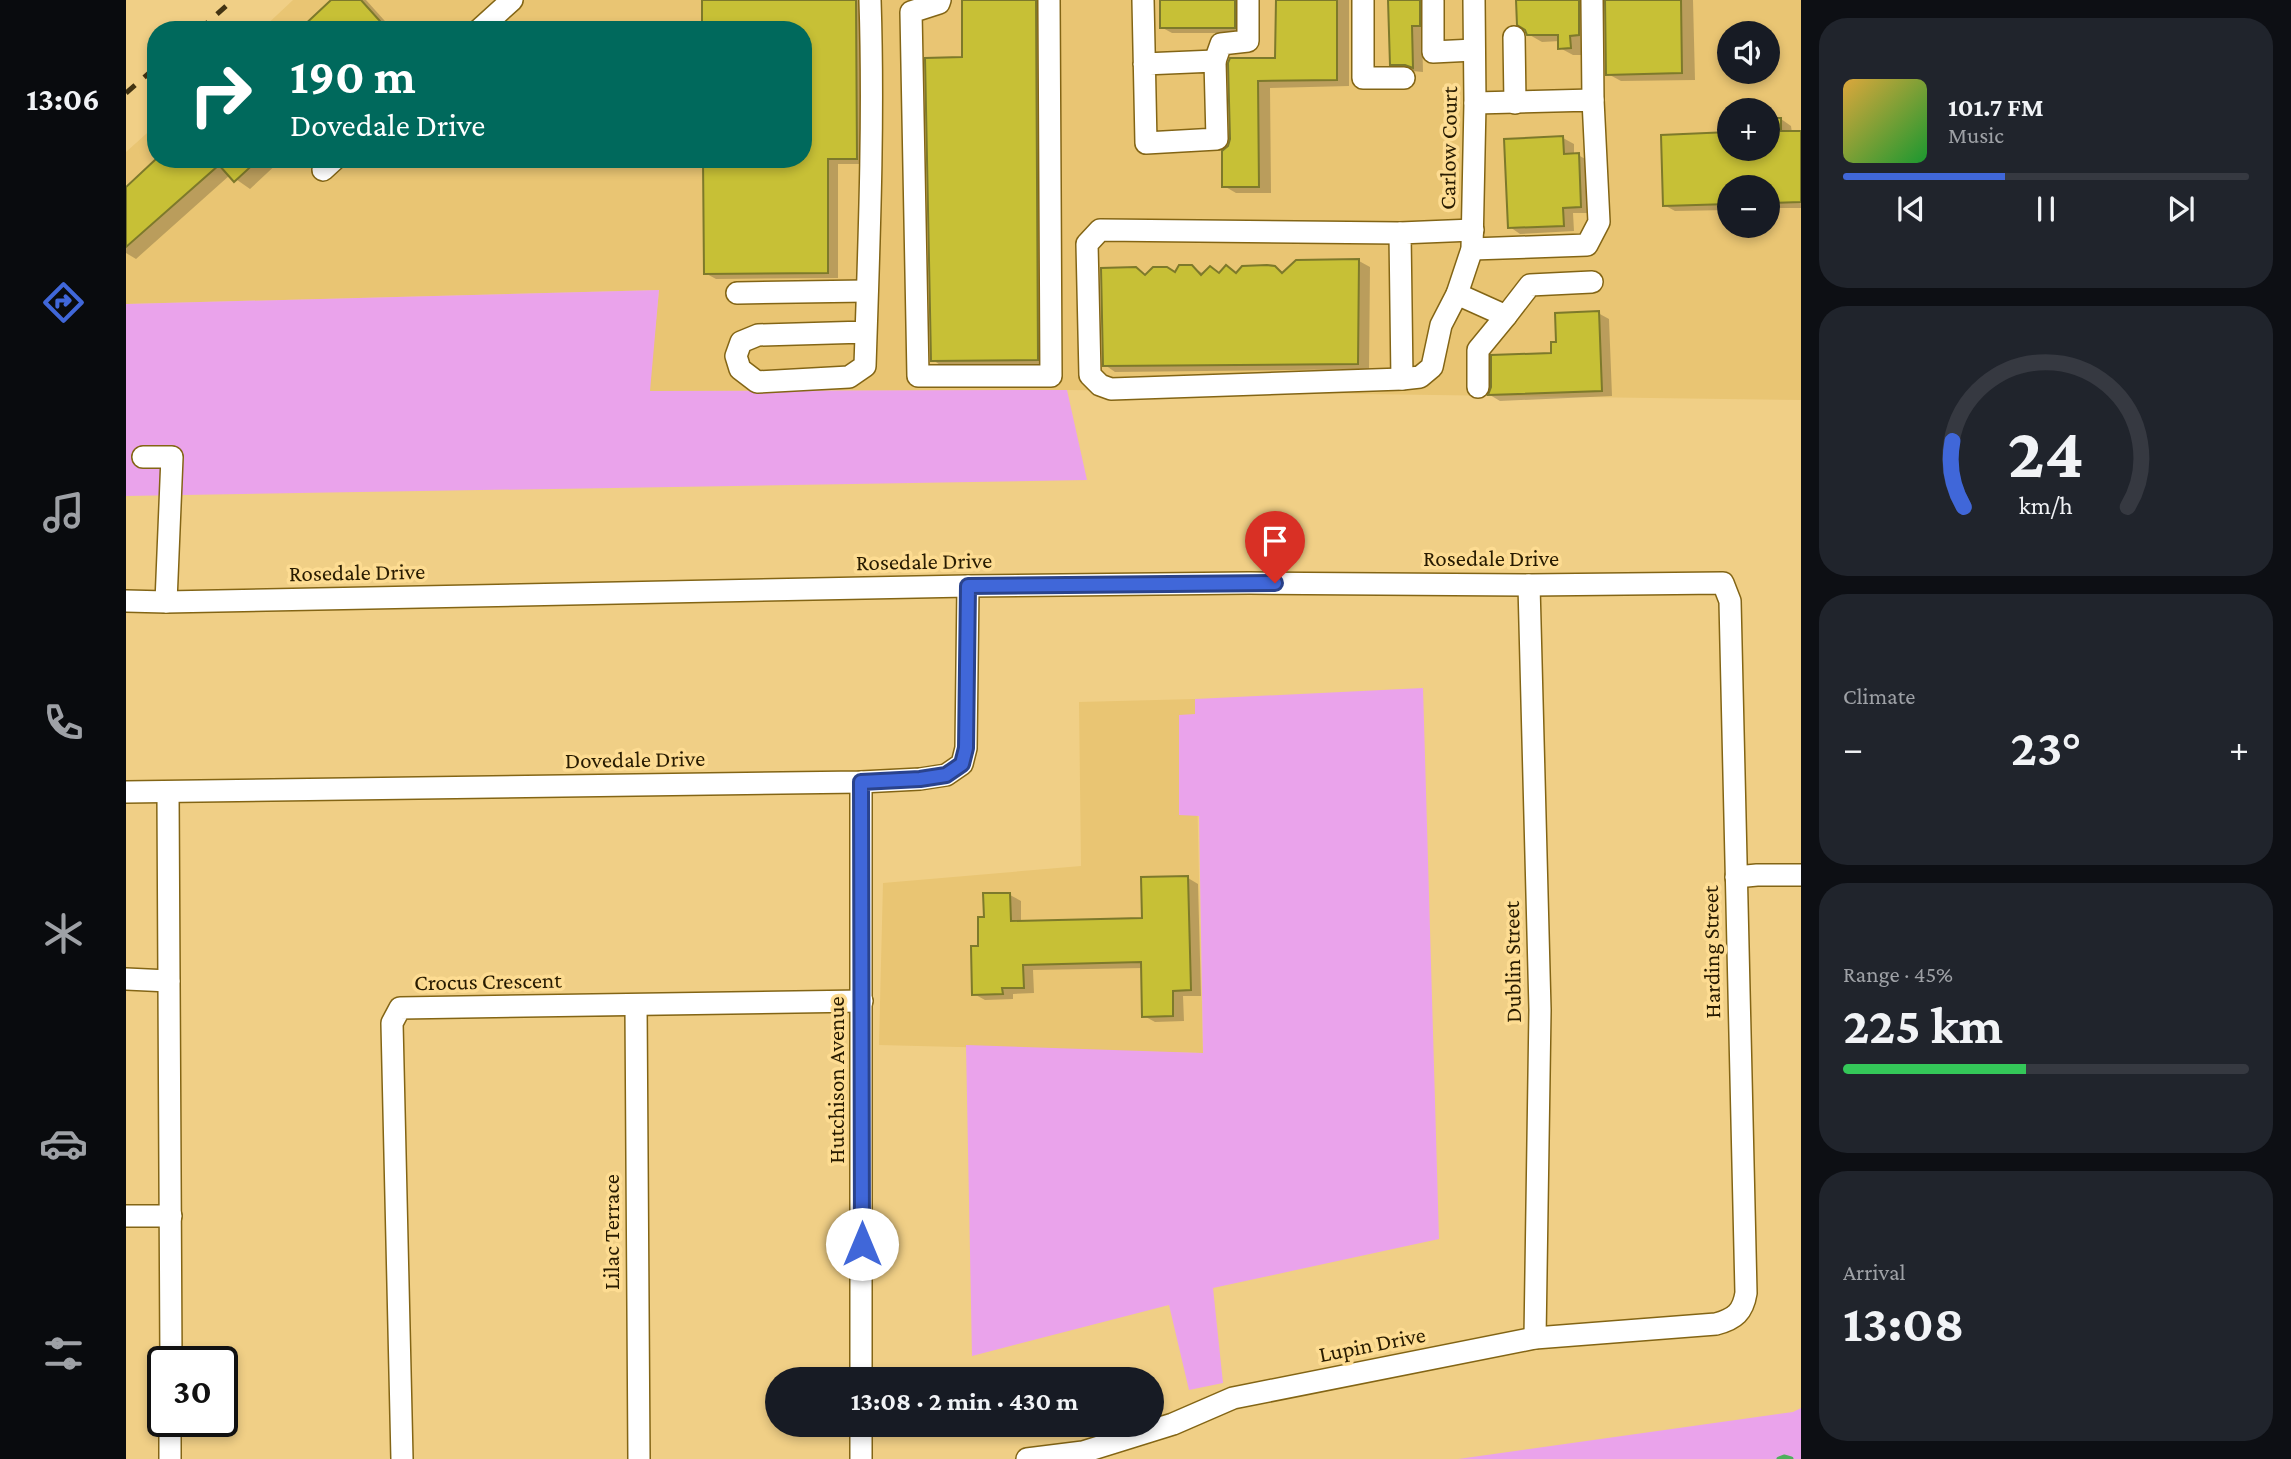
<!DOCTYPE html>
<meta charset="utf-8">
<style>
:root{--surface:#171b24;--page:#20242c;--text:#f1f3f6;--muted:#9ea1a6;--line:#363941;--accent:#4067d9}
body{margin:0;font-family:"Crimson Pro",serif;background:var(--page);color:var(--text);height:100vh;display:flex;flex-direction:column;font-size:26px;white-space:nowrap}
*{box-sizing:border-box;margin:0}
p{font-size:23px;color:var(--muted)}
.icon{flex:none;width:38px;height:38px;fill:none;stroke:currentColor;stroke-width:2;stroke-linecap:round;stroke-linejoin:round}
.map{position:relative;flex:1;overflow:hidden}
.drawer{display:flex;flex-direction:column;gap:18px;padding:18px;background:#0d0f14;width:490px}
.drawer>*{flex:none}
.guide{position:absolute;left:21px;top:21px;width:665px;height:147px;border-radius:28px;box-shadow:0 4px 10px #0003;background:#00695c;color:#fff;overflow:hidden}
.fabs{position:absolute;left:1591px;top:21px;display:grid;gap:14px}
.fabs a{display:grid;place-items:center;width:63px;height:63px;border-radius:50%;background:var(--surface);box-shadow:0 4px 10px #0003;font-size:35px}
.speed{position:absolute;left:21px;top:1346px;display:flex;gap:14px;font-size:35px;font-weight:700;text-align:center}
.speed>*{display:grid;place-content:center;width:91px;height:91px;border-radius:50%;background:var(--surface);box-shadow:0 4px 10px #0003;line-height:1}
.speed .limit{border:4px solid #111;border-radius:10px;background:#fff;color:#111}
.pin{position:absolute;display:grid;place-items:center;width:60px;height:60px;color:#fff;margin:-72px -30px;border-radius:50% 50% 50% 0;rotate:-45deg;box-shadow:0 0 7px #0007}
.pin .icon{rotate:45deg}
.me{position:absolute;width:77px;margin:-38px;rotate:0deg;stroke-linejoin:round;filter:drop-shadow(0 0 5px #0008)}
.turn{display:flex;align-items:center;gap:24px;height:147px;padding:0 28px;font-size:32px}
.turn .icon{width:91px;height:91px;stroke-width:2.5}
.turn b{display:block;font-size:49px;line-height:60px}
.big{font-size:52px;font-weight:700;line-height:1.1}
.drawer .widget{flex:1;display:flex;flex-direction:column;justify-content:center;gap:10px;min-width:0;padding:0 24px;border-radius:28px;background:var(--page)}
.drawer .dial{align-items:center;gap:0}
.dial svg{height:182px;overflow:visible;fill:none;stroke:var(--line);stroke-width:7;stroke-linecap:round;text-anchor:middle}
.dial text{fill:var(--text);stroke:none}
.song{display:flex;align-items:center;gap:21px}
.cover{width:84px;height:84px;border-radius:10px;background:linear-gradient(135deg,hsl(40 70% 55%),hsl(130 70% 35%))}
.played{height:7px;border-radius:4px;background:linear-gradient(90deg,var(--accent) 40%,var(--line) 40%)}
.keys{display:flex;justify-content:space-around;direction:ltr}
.heat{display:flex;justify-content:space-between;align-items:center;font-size:38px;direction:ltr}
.charge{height:10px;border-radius:5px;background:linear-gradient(90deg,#34c759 45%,var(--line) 0)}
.trip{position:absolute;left:639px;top:1367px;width:399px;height:70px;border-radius:35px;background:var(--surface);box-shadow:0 4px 10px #0003;font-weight:700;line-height:70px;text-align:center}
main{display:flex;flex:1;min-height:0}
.tabs{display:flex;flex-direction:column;width:126px;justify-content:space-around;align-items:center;background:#090b0e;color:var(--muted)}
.tabs .icon{width:49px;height:49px}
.tabs .selected{color:var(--accent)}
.tabs b{font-size:32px;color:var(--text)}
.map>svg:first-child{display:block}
.built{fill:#e9c573;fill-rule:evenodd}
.green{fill:#eaa3eb}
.shadow{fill:#0003}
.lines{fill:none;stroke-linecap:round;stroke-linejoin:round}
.stream{stroke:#4eaf5b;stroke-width:5}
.building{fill:#c7c036;stroke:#7d792b;stroke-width:2}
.minor-casing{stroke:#836515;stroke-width:24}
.minor{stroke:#fff;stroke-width:21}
.rail{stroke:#423312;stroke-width:5;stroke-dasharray:12 12;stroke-linecap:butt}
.route-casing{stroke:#2a438d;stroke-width:18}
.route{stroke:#4067d9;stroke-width:12}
.labels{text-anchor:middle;stroke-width:7;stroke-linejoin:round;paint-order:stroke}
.street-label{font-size:23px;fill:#281b00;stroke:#fddc92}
</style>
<main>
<nav class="tabs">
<b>13:06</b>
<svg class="icon selected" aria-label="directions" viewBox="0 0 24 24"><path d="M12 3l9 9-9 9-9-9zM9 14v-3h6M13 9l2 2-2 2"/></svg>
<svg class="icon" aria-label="music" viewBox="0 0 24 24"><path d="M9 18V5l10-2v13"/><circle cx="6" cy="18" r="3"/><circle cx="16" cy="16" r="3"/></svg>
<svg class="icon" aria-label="phone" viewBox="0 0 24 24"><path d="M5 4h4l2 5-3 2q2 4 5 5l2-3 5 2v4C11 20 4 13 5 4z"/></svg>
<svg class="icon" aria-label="climate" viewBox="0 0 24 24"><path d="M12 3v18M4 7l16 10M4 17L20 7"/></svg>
<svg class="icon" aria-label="car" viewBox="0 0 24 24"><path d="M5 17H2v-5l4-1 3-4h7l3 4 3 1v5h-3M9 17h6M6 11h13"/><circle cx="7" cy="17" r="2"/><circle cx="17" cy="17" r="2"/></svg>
<svg class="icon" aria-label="filters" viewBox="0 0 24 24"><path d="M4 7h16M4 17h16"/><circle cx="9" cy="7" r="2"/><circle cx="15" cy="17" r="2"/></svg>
</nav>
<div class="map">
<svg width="1675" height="1459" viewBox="0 0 1675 1459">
<rect width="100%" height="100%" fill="#f0cf86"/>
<g class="built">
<path d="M167,0H1675V400L941,390L523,391L533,290L0,304V152L30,125V159H677V30H135ZM1603,33H1642V72H1603ZM1603,110H1642V149H1603ZM1603,187H1642V226H1603Z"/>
<path d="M1069,699L1077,1053L753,1045L757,883L955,866L953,702Z"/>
</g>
<g class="green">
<path d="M533,290L524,391L941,390L961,480L0,496V304Z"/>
<path d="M1297,688L1313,1239L1087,1288L1097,1383L1063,1390L1043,1305L846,1356L840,1045L1077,1053L1073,816L1053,815V715L1069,714V699Z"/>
<path d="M1675,1408V1459H1332L1667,1412Z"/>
</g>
<g class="shadow">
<path d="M208,0H240L267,30H175Z"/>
<path d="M578,0H740L741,164H712V278L590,279L579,273L677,159V30Z"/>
<path d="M838,0H924L922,366L817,367L807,360L838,59Z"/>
<path d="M1035,0H1119V33H1046L1035,27Z"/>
<path d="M1152,0H1223V86L1144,88L1145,193H1110L1098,186L1106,139V60L1151,59Z"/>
<path d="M1264,0H1305L1304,31H1296L1297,72L1276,70L1266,64Z"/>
<path d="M1392,0H1469L1457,55H1447L1434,48V41L1416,42L1402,34Z"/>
<path d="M1481,0H1567L1569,80L1495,81L1482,74Z"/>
<path d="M1655,119L1665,126L1666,133L1675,132V208H1642V187H1603V210L1549,211L1538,205L1603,134V149H1642V120Z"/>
<path d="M1437,138L1448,144V155H1452L1463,161L1465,213H1447L1448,231L1394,234L1384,227Z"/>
<path d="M33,159H156L124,189L104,175L10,259L0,253V189Z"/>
<path d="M1233,261L1244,267L1243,369L989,372L979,365L1009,269L1021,276L1050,274L1066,267L1078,274H1094L1100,267L1111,274L1149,267L1158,273Z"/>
<path d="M1472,313L1483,319L1486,396L1374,401L1364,395L1427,355L1432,344Z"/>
<path d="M1062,878L1072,884L1075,996H1057L1058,1021L1029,1022L1018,1016L1017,968L907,970L908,993L887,994V999L859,1000L848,994L860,919L884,895L895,901V923L1018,920Z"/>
</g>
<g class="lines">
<path class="stream" d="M1653,1459L1658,1457L1665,1459"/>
</g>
<g class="building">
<path d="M205,0H235L262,30H173Z"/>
<path d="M576,0H730L731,159H702V273L578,274L577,159H677V30H576Z"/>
<path d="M836,0H910L912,360L805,361L799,58L836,57Z"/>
<rect x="1034" y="0" width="75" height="28"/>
<path d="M1150,0H1211V80L1132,81L1133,187H1096V151L1102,146L1104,139L1102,63L1104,58H1149Z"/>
<path d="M1262,0H1294V26H1286L1287,68L1279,65H1264Z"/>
<path d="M1390,0H1453V35L1444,36L1445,48L1432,49V35H1401L1399,30L1391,25Z"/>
<path d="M1479,0H1555L1556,73L1480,75Z"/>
<path d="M1642,118H1655V131H1675V202L1642,203V187H1603V204L1537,206L1535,135L1603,132V149H1642Z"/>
<path d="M1437,136L1438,154L1453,153L1455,207L1437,208L1438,226L1382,228L1378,139Z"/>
<path d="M30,159H133L108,182L93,165L0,247V187Z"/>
<path d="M1233,259L1232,364L977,366L975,268L1010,267L1019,275L1027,267H1041L1049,272L1053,265H1066L1075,275L1084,266L1093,273L1100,265L1110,273L1116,266L1141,265L1149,266L1156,273L1170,260Z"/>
<path d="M1473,311L1476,391L1362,395L1365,387V355L1425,353V342H1430L1429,313Z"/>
<path d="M1062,876L1065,990L1047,991V1016L1016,1017L1015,962L897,965L898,988H876L877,994L846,995L845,946H852V917H858L857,893H884L885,921L1016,918L1015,877Z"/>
</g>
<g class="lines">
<defs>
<g id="minor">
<path d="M814,0L813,3L785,12L792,376H925L923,0"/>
<path d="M1017,0L1020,143L1091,139L1089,61L1018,64"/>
<path d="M1237,0V78H1278"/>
<path d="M1466,0L1467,100"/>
<path d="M1307,1V52L1348,50"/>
<path d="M353,30L386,0"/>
<path d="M1388,37L1389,103"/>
<path d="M1089,61L1095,44L1122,41V0"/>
<path d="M197,170L209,159"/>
<path d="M1274,233L974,230L961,244L964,375L974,385L985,389L1276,379L1294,377L1306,367L1315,325L1331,294L1346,249L1349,103L1348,0"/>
<path d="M1346,249L1461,245L1473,222L1467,100L1349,103"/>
<path d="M611,293L741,291"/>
<path d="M1331,294L1380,316L1352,350V387"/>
<path d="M1380,316L1404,285L1466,282"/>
<path d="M740,332L632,335L615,342L610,356L614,369L631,382L723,377L739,366C743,244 748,122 744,0"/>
<path d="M1276,379L1274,233L1347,230"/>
<path d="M17,457H46L40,602"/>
<path d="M1403,585L1414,1010L1409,1338"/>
<path d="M0,601L40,602L842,586L1123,583L1403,585L1597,583L1604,601L1620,1293C1617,1312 1609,1319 1590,1324L1409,1338L1107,1398L1047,1424L957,1452L901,1459"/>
<path d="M735,782V1379"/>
<path d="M0,792L735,782L794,779L820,775L836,764L840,748L842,586"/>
<path d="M42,792L45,1362"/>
<path d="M1610,877L1631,875H1675"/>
<path d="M0,979L43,981"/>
<path d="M510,1005L513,1459"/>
<path d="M0,1216H45"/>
<path d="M735,1424V1459"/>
<path d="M44,1459V1421"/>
<path d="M276,1459L266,1023L274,1008L736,1001"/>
</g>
</defs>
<use href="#minor" class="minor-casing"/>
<use href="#minor" class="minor"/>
<g class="rail">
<path d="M73,30L107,0"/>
<path d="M0,93L30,67"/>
</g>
</g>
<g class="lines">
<defs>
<path id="route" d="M736,1244L735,782L794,779L820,775L836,764L840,748L842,586L1149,583"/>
</defs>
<use href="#route" class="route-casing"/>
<use href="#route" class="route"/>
</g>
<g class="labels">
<g class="street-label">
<text transform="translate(1322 148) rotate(-89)" y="8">Carlow Court</text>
<text x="1365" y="566">Rosedale Drive</text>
<text transform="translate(798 561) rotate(-1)" y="8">Rosedale Drive</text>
<text transform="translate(231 572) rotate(-1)" y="8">Rosedale Drive</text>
<text transform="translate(509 759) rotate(-1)" y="8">Dovedale Drive</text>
<text transform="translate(1585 952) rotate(-91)" y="8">Harding Street</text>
<text transform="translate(1386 962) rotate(-91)" y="8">Dublin Street</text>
<text transform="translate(362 981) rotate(-1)" y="8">Crocus Crescent</text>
<text transform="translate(710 1080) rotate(-90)" y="8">Hutchison Avenue</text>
<text transform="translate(485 1232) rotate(-90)" y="8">Lilac Terrace</text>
<text transform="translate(1246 1344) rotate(-11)" y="8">Lupin Drive</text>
</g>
</g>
</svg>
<div class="fabs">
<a><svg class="icon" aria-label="sound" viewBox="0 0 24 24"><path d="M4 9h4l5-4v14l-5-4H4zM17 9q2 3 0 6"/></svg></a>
<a>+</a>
<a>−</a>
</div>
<div class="speed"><div class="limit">30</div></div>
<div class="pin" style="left:1149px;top:583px;background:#d93025"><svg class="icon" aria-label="arrive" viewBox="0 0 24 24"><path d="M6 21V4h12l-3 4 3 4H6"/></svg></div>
<svg class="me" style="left:736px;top:1244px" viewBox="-20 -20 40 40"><circle r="19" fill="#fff"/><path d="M0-13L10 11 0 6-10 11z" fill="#4067d9"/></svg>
<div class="trip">13:08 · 2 min · 430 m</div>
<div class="guide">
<div class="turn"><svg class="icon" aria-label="right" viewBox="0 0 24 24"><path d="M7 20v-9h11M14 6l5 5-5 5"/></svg><div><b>190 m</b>Dovedale Drive</div></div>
</div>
</div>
<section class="drawer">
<div class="widget">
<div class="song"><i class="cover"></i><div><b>101.7 FM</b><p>Music</p></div></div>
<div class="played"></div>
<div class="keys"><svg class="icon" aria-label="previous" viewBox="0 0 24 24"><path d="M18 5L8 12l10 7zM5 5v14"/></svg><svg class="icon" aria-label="pause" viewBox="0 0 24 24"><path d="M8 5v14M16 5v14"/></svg><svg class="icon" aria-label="next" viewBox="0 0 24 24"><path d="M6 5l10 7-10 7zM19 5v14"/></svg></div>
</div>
<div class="widget dial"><svg viewBox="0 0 100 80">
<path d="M14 69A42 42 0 1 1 86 69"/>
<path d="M14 69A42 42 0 0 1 9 40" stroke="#4067d9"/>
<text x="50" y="56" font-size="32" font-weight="700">24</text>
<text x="50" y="72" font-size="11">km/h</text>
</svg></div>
<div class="widget"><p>Climate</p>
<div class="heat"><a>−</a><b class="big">23°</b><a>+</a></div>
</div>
<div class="widget"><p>Range · 45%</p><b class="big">225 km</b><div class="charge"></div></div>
<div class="widget"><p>Arrival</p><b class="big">13:08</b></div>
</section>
</main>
